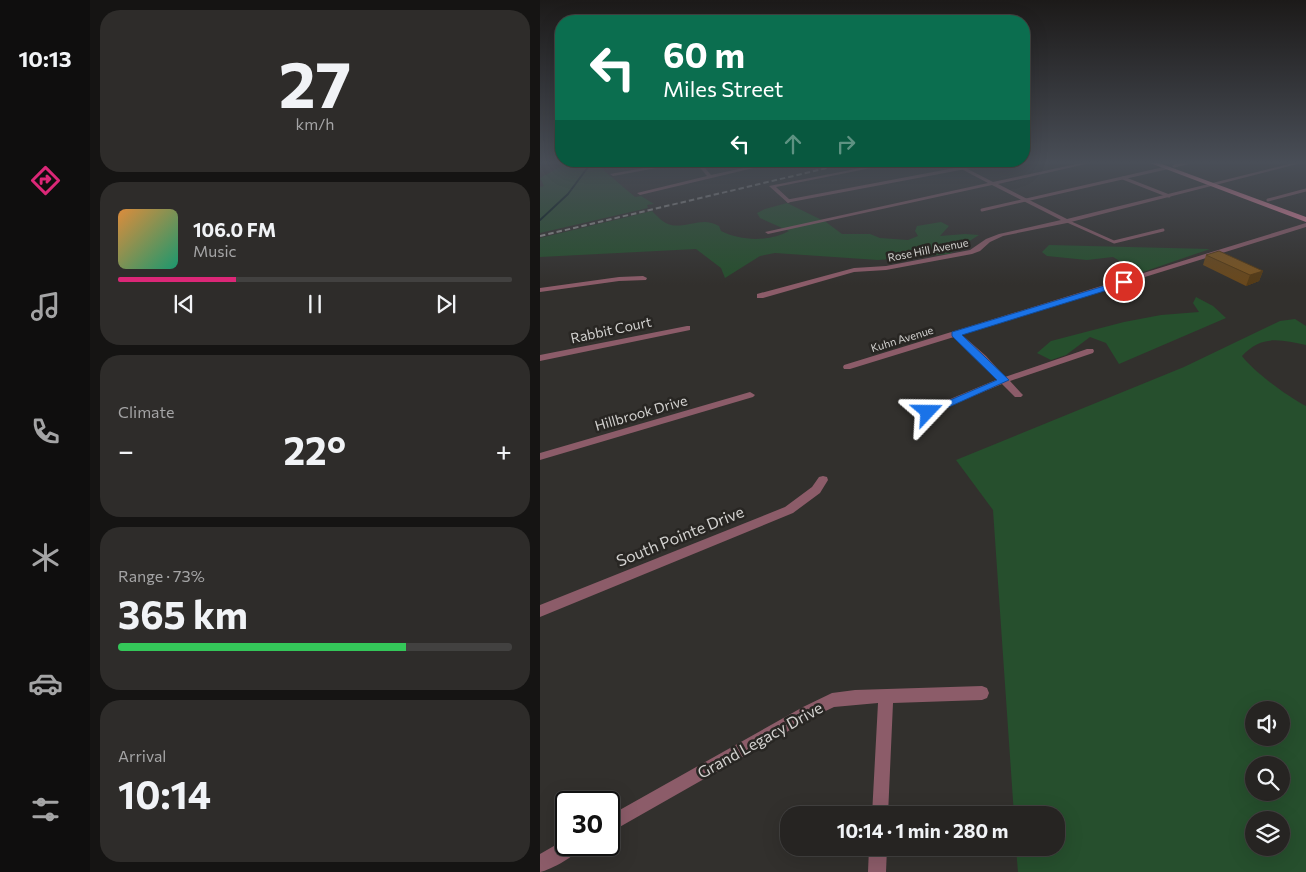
<!DOCTYPE html>
<meta charset="utf-8">
<style>
:root{--surface:#262422;--page:#2e2c2a;--text:#f1f3f6;--muted:#a4a4a5;--line:#424140;--accent:#db2777}
body{margin:0;font-family:Commissioner,sans-serif;background:var(--page);color:var(--text);height:100vh;display:flex;flex-direction:column;font-size:19px;white-space:nowrap}
*{box-sizing:border-box;margin:0}
p{font-size:16px;color:var(--muted)}
.icon{flex:none;width:28px;height:28px;fill:none;stroke:currentColor;stroke-width:2;stroke-linecap:round;stroke-linejoin:round}
.map{position:relative;flex:1;overflow:hidden}
.side{display:flex;flex-direction:column;gap:10px;padding:10px;background:#151413;width:450px}
.side>*{flex:none}
.banner{position:absolute;left:15px;top:15px;width:475px;height:152px;border-radius:20px;box-shadow:0 5px 20px #0002,0 0 0 1px var(--line);background:#0b6e4f;color:#fff;overflow:hidden}
.controls{position:absolute;left:705px;top:701px;display:grid;gap:10px}
.controls a{display:grid;place-items:center;width:45px;height:45px;border-radius:50%;background:var(--surface);box-shadow:0 5px 20px #0002,0 0 0 1px var(--line);font-size:25px}
.speed{position:absolute;left:15px;top:791px;display:flex;gap:10px;font-size:25px;font-weight:700;text-align:center}
.speed>*{display:grid;place-content:center;width:65px;height:65px;border-radius:50%;background:var(--surface);box-shadow:0 5px 20px #0002,0 0 0 1px var(--line);line-height:1}
.speed .limit{border:2px solid #111;border-radius:8px;background:#fff;color:#111}
.pin{position:absolute;display:grid;place-items:center;width:42px;height:42px;color:#fff;margin:-21px;border:2px solid #fff;border-radius:50%;box-shadow:0 1px 5px #0007}
.me{position:absolute;width:55px;margin:-28px;rotate:67deg;stroke-linejoin:round;filter:drop-shadow(0 0 4px #0008)}
.turn{display:flex;align-items:center;gap:18px;height:105px;padding:0 25px;font-size:22px}
.turn .icon{width:65px;height:65px;stroke-width:2.5}
.turn b{display:block;font-size:35px;line-height:42px}
.lanes{display:flex;align-items:center;height:48px;padding:0 25px;background:#0003;justify-content:center;gap:25px;direction:ltr}
.lanes .off{opacity:.35}
.big{font-size:38px;font-weight:700;line-height:1.1}
.side .card{flex:1;display:flex;flex-direction:column;justify-content:center;gap:8px;min-width:0;padding:0 18px;border-radius:20px;background:var(--page)}
.side .dial{align-items:center;gap:0}
.dial b{font-size:65px;line-height:1}
.song{display:flex;align-items:center;gap:15px}
.cover{width:60px;height:60px;border-radius:8px;background:linear-gradient(135deg,hsl(30 70% 55%),hsl(160 70% 35%))}
.played{height:5px;border-radius:2px;background:linear-gradient(90deg,var(--accent) 30%,var(--line) 30%)}
.keys{display:flex;justify-content:space-around;direction:ltr}
.heat{display:flex;justify-content:space-between;align-items:center;font-size:28px;direction:ltr}
.charge{height:8px;border-radius:4px;background:linear-gradient(90deg,#34c759 73%,var(--line) 0)}
.trip{position:absolute;left:240px;top:806px;width:285px;height:50px;border-radius:20px;background:var(--surface);box-shadow:0 5px 20px #0002,0 0 0 1px var(--line);font-weight:700;line-height:50px;text-align:center}
main{display:flex;flex:1;min-height:0}
.dock{display:flex;flex-direction:column;width:90px;justify-content:space-around;align-items:center;background:#0f0e0e;color:var(--muted)}
.dock .icon{width:35px;height:35px}
.dock .on{color:var(--accent)}
.dock b{font-size:22px;color:var(--text)}
.map>svg:first-child{display:block}
.green{fill:#264f2d;fill-rule:evenodd}
.lines{fill:none;stroke-linecap:round;stroke-linejoin:round}
.stream{stroke:#001b1b;stroke-width:2}
.service{stroke:#8c5c69;stroke-width:3}
.minor{fill:#8c5c69;fill-rule:evenodd}
.primary{fill:#e786a0;fill-rule:evenodd}
.rail{stroke:#949391;stroke-width:2;stroke-dasharray:5.5 3;stroke-linecap:butt}
.wall{fill:#69481c}
.shaded-wall{fill:#553b16}
.building{fill:#7a5420;stroke:#553b16}
.route{fill:#1a73e8;stroke:#114b97}
.labels{text-anchor:middle;stroke-width:5;stroke-linejoin:round;paint-order:stroke}
.far-street-label{font-size:11px;fill:#d2d1cf;stroke:#282623}
.street-label{font-size:14px;fill:#d2d1cf;stroke:#282623}
.near-street-label{font-size:16px;fill:#d2d1cf;stroke:#282623}
</style>
<main>
<nav class="dock">
<b>10:13</b>
<svg class="icon on" aria-label="directions" viewBox="0 0 24 24"><path d="M12 3l9 9-9 9-9-9zM9 14v-3h6M13 9l2 2-2 2"/></svg>
<svg class="icon" aria-label="music" viewBox="0 0 24 24"><path d="M9 18V5l10-2v13"/><circle cx="6" cy="18" r="3"/><circle cx="16" cy="16" r="3"/></svg>
<svg class="icon" aria-label="phone" viewBox="0 0 24 24"><path d="M5 4h4l2 5-3 2q2 4 5 5l2-3 5 2v4C11 20 4 13 5 4z"/></svg>
<svg class="icon" aria-label="climate" viewBox="0 0 24 24"><path d="M12 3v18M4 7l16 10M4 17L20 7"/></svg>
<svg class="icon" aria-label="car" viewBox="0 0 24 24"><path d="M5 17H2v-5l4-1 3-4h7l3 4 3 1v5h-3M9 17h6M6 11h13"/><circle cx="7" cy="17" r="2"/><circle cx="17" cy="17" r="2"/></svg>
<svg class="icon" aria-label="filters" viewBox="0 0 24 24"><path d="M4 7h16M4 17h16"/><circle cx="9" cy="7" r="2"/><circle cx="15" cy="17" r="2"/></svg>
</nav>
<section class="side">
<div class="card dial"><b>27</b><p>km/h</p></div>
<div class="card">
<div class="song"><i class="cover"></i><div><b>106.0 FM</b><p>Music</p></div></div>
<div class="played"></div>
<div class="keys"><svg class="icon" aria-label="previous" viewBox="0 0 24 24"><path d="M18 5L8 12l10 7zM5 5v14"/></svg><svg class="icon" aria-label="pause" viewBox="0 0 24 24"><path d="M8 5v14M16 5v14"/></svg><svg class="icon" aria-label="next" viewBox="0 0 24 24"><path d="M6 5l10 7-10 7zM19 5v14"/></svg></div>
</div>
<div class="card"><p>Climate</p>
<div class="heat"><a>−</a><b class="big">22°</b><a>+</a></div>
</div>
<div class="card"><p>Range · 73%</p><b class="big">365 km</b><div class="charge"></div></div>
<div class="card"><p>Arrival</p><b class="big">10:14</b></div>
</section>
<div class="map">
<svg width="766" height="872" viewBox="0 0 766 872">
<rect width="100%" height="100%" fill="#32302d"/>
<g class="green">
<path d="M27,163H55L95,197L101,196L114,204L107,205L108,208L0,233V187L4,186L0,178Z"/>
<path d="M247,203L286,222L302,234H330L340,238L368,240L378,236L375,231L377,226L401,222L409,226L400,236L425,234L439,235L409,254L338,260L235,253L220,256L185,278L181,268L156,249L0,257V238L112,211C117,216 123,223 131,225C148,228 163,216 179,226L181,231C201,241 229,242 249,231L220,218L217,213L225,209Z"/>
<path d="M509,245L670,249L600,273L573,257L547,260L507,256L502,252Z"/>
<path d="M656,297L673,306L686,318L579,364L566,343L550,337L526,355L511,360L497,353L511,341L584,322L621,315L659,312L653,303Z"/>
<path d="M755,319L766,326V345C741,340 722,334 702,356C714,372 747,396 766,406V872H478L476,848H516V815H474L453,510L416,460L644,367L740,321ZM714,710H741V738H714ZM714,765H741V792H714ZM714,820H741V848H714Z"/>
</g>
<g class="lines">
<path class="stream" d="M0,220L28,194L51,163"/>
<g class="service">
<path d="M634,166L647,163"/>
<path d="M583,178L629,196"/>
<path d="M728,200L766,190"/>
<path d="M248,201L449,163"/>
<path d="M442,210L626,168"/>
<path d="M527,221L574,242L623,230"/>
</g>
<g class="minor">
<path d="M132,163H144L73,176L70,174Z"/>
<path d="M156,163H161L171,175L226,163H235L100,195L97,193L167,176Z"/>
<path d="M346,163H356L236,187L250,200V202L248,203L229,186Z"/>
<path d="M410,163H416L453,182L541,163H550L458,184L527,219L753,163H761L527,223L463,236L450,242L440,251L432,254L346,270L314,272L223,298H217V294L314,268L346,266L430,250L446,239L459,234L521,220L452,185L228,234L225,232L448,183Z"/>
<path d="M766,223V227L421,334L446,356L465,377L547,349H553L554,351L553,353L470,381L481,393L483,395L481,397H475L462,384L390,414H384L382,412L384,410L458,379L440,360L414,337L310,369H304L303,367L304,365Z"/>
<path d="M103,276L107,278L106,280L79,281L0,292V288L79,277Z"/>
<path d="M147,326H150V330L0,361V355Z"/>
<path d="M210,392L215,395L213,397L0,460V453Z"/>
<path d="M283,476L287,477L288,480L280,493L253,513L0,617V605L245,507L272,487L279,477Z"/>
<path d="M442,686L447,688L449,693L447,698L442,700L353,703L348,815H332L338,703L294,707L273,717L69,833V816L263,707L292,693L315,690Z"/>
<path d="M26,839V845H42C38,855 11,870 0,872V854Z"/>
<path d="M329,848H347L346,872H328Z"/>
</g>
<path class="primary" d="M610,163H619L766,217V222Z"/>
<path class="rail" d="M0,236L308,163"/>
</g>
<path class="wall" d="M666,255L723,271L719,281L706,286L663,265Z"/>
<path class="shaded-wall" d="M723,271L719,281L706,286L710,275Z"/>
<path class="building" d="M679,251L723,271L710,275L666,255Z"/>
<linearGradient id="sky" x2="0" y2="1"><stop stop-color="#1c1a19"/><stop offset="0.57" stop-color="#494e57"/><stop offset="1" stop-color="#494e57" stop-opacity="0"/></linearGradient>
<rect width="766" height="285" fill="url(#sky)"/>
<path class="route" d="M584,280L587,281V284L422,335L469,380L391,415L388,416L382,412L457,380L412,336V332Z"/>
<g class="labels">
<g class="far-street-label">
<text transform="translate(388 250) rotate(-11)" y="4">Rose Hill Avenue</text>
<text transform="translate(362 339) rotate(-17)" y="4">Kuhn Avenue</text>
</g>
<g class="street-label">
<text transform="translate(71 330) rotate(-12)" y="5">Rabbit Court</text>
<text transform="translate(101 413) rotate(-16)" y="5">Hillbrook Drive</text>
</g>
<g class="near-street-label">
<text transform="translate(140 536) rotate(-22)" y="6">South Pointe Drive</text>
<text transform="translate(220 740) rotate(-29)" y="6">Grand Legacy Drive</text>
</g>
</g>
</svg>
<div class="controls">
<a><svg class="icon" aria-label="sound" viewBox="0 0 24 24"><path d="M4 9h4l5-4v14l-5-4H4zM17 9q2 3 0 6"/></svg></a>
<a><svg class="icon" aria-label="search" viewBox="0 0 24 24"><circle cx="10" cy="10" r="6"/><path d="M15 15l6 6"/></svg></a>
<a><svg class="icon" aria-label="layers" viewBox="0 0 24 24"><path d="M12 4l9 5-9 5-9-5zM3 14l9 5 9-5"/></svg></a>
</div>
<div class="speed"><div class="limit">30</div></div>
<div class="pin" style="left:584px;top:282px;background:#d93025"><svg class="icon" aria-label="arrive" viewBox="0 0 24 24"><path d="M6 21V4h12l-3 4 3 4H6"/></svg></div>
<svg class="me" style="left:388px;top:412px" viewBox="-20 -20 40 40"><path d="M0-17L14 15 0 8-14 15z" fill="#1a73e8" stroke="#fff" stroke-width="4"/></svg>
<div class="trip">10:14 · 1 min · 280 m</div>
<div class="banner">
<div class="turn"><svg class="icon" aria-label="left" viewBox="0 0 24 24"><path d="M17 20v-9H6M10 6l-5 5 5 5"/></svg><div><b>60 m</b>Miles Street</div></div>
<div class="lanes"><svg class="icon" aria-label="left" viewBox="0 0 24 24"><path d="M17 20v-9H6M10 6l-5 5 5 5"/></svg><svg class="icon off" aria-label="ahead" viewBox="0 0 24 24"><path d="M12 20V5M6 11l6-6 6 6"/></svg><svg class="icon off" aria-label="right" viewBox="0 0 24 24"><path d="M7 20v-9h11M14 6l5 5-5 5"/></svg></div>
</div>
</div>
</main>
